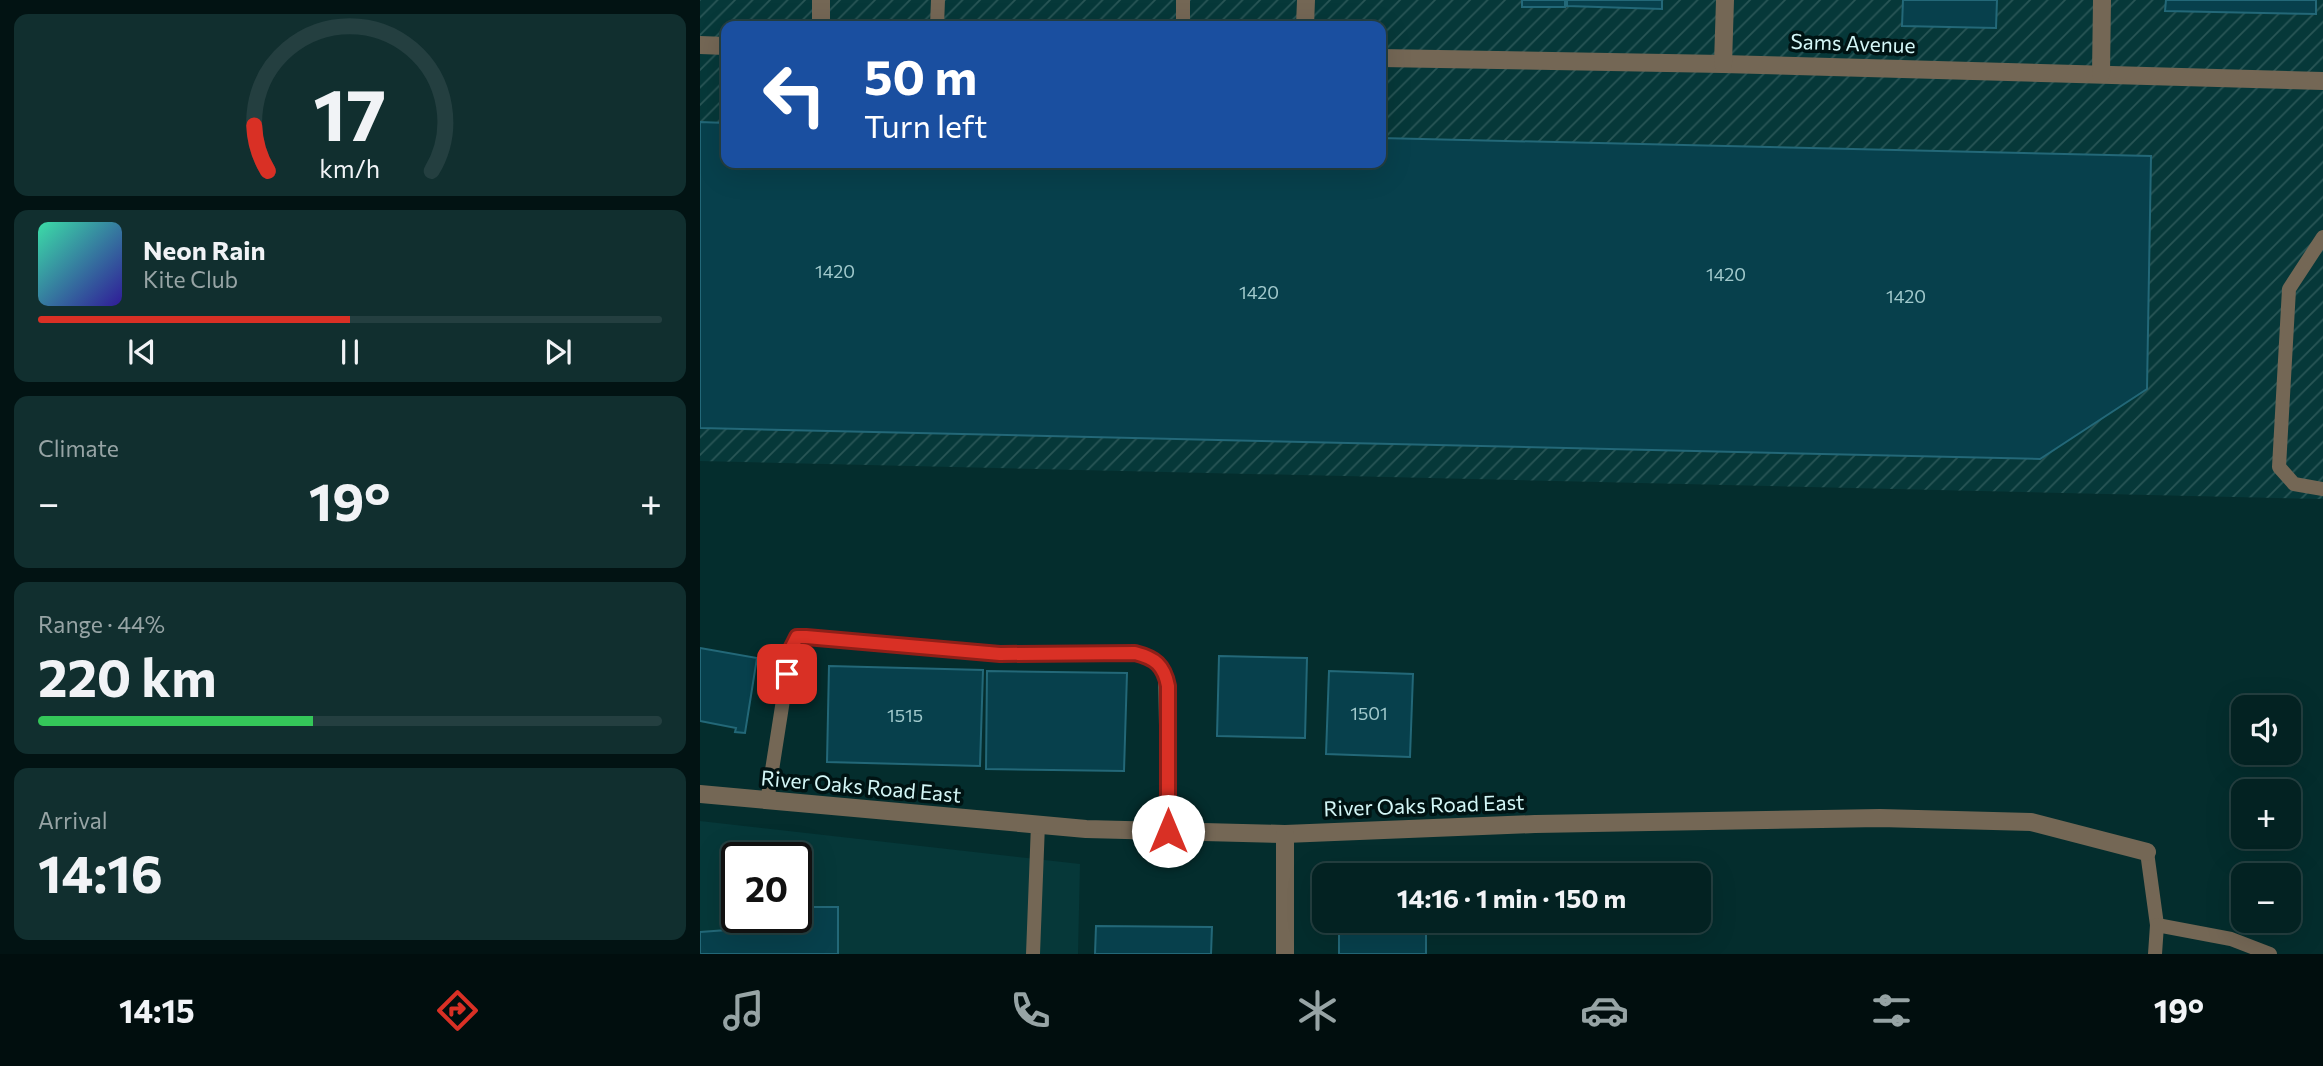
<!DOCTYPE html>
<meta charset="utf-8">
<style>
:root{--surface:#032222;--page:#112f2f;--text:#f1f3f6;--muted:#97a4a5;--line:#243f40;--accent:#d93025}
body{margin:0;font-family:Commissioner,sans-serif;background:var(--page);color:var(--text);height:100vh;display:flex;flex-direction:column;font-size:26px;white-space:nowrap}
*{box-sizing:border-box;margin:0}
p{font-size:23px;color:var(--muted)}
.icon{flex:none;width:38px;height:38px;fill:none;stroke:currentColor;stroke-width:2;stroke-linecap:round;stroke-linejoin:round}
.map{position:relative;flex:1;overflow:hidden}
.drawer{display:flex;flex-direction:column;gap:14px;padding:14px;background:#021313;width:700px}
.drawer>*{flex:none}
.top-card{position:absolute;left:21px;top:21px;width:665px;height:147px;border-radius:14px;box-shadow:0 7px 28px #0002,0 0 0 2px var(--line);background:#1a4fa0;color:#fff;overflow:hidden}
.buttons{position:absolute;left:1531px;top:695px;display:grid;gap:14px}
.buttons a{display:grid;place-items:center;width:70px;height:70px;border-radius:14px;background:var(--surface);box-shadow:0 7px 28px #0002,0 0 0 2px var(--line);font-size:35px}
.speed{position:absolute;left:21px;top:842px;display:flex;gap:14px;font-size:35px;font-weight:700;text-align:center}
.speed>*{display:grid;place-content:center;width:91px;height:91px;border-radius:50%;background:var(--surface);box-shadow:0 7px 28px #0002,0 0 0 2px var(--line);line-height:1}
.speed .limit{border:4px solid #111;border-radius:10px;background:#fff;color:#111}
.pin{position:absolute;display:grid;place-items:center;width:60px;height:60px;color:#fff;margin:-30px;border-radius:14px;box-shadow:0 4px 10px #0006}
.me{position:absolute;width:77px;margin:-38px;rotate:0deg;stroke-linejoin:round;filter:drop-shadow(0 0 5px #0008)}
.turn{display:flex;align-items:center;gap:24px;height:147px;padding:0 28px;font-size:32px}
.turn .icon{width:91px;height:91px;stroke-width:2.5}
.turn b{display:block;font-size:49px;line-height:60px}
.big{font-size:52px;font-weight:700;line-height:1.1}
.drawer .tile{flex:1;display:flex;flex-direction:column;justify-content:center;gap:10px;min-width:0;padding:0 24px;border-radius:14px;background:var(--page)}
.drawer .dial{align-items:center;gap:0}
.dial svg{height:182px;overflow:visible;fill:none;stroke:var(--line);stroke-width:7;stroke-linecap:round;text-anchor:middle}
.dial text{fill:var(--text);stroke:none}
.song{display:flex;align-items:center;gap:21px}
.cover{width:84px;height:84px;border-radius:10px;background:linear-gradient(135deg,hsl(160 70% 55%),hsl(250 70% 35%))}
.played{height:7px;border-radius:4px;background:linear-gradient(90deg,var(--accent) 50%,var(--line) 50%)}
.keys{display:flex;justify-content:space-around;direction:ltr}
.heat{display:flex;justify-content:space-between;align-items:center;font-size:38px;direction:ltr}
.charge{height:10px;border-radius:5px;background:linear-gradient(90deg,#34c759 44%,var(--line) 0)}
.trip{position:absolute;left:612px;top:863px;width:399px;height:70px;border-radius:14px;background:var(--surface);box-shadow:0 7px 28px #0002,0 0 0 2px var(--line);font-weight:700;line-height:70px;text-align:center}
.tab-bar{display:flex;height:112px;justify-content:space-around;align-items:center;background:#010e0e;color:var(--muted)}
.tab-bar .icon{width:49px;height:49px}
.tab-bar .active{color:var(--accent)}
.tab-bar b{font-size:32px;color:var(--text)}
main{display:flex;flex:1;min-height:0}
.map>svg:first-child{display:block}
.built{fill:#063839;fill-rule:evenodd}
.industrial{fill:url(#industrial-furrows);fill-rule:evenodd}
.building{fill:#07404c;stroke:#236878;stroke-width:2}
.lines{fill:none;stroke-linecap:round;stroke-linejoin:round}
.service{stroke:#746755;stroke-width:14}
.minor{stroke:#746755;stroke-width:18}
.route-casing{stroke:#8d1f18;stroke-width:18}
.route{stroke:#d93025;stroke-width:12}
.labels{text-anchor:middle;stroke-width:7;stroke-linejoin:round;paint-order:stroke}
.number-label{font-size:18px;fill:#a1c9cc}
.street-label{font-size:21px;fill:#d4f7f7;stroke:#001313}
</style>
<main>
<section class="drawer">
<div class="tile dial"><svg viewBox="0 0 100 80">
<path d="M14 69A42 42 0 1 1 86 69"/>
<path d="M14 69A42 42 0 0 1 8 49" stroke="#d93025"/>
<text x="50" y="56" font-size="32" font-weight="700">17</text>
<text x="50" y="72" font-size="11">km/h</text>
</svg></div>
<div class="tile">
<div class="song"><i class="cover"></i><div><b>Neon Rain</b><p>Kite Club</p></div></div>
<div class="played"></div>
<div class="keys"><svg class="icon" aria-label="previous" viewBox="0 0 24 24"><path d="M18 5L8 12l10 7zM5 5v14"/></svg><svg class="icon" aria-label="pause" viewBox="0 0 24 24"><path d="M8 5v14M16 5v14"/></svg><svg class="icon" aria-label="next" viewBox="0 0 24 24"><path d="M6 5l10 7-10 7zM19 5v14"/></svg></div>
</div>
<div class="tile"><p>Climate</p>
<div class="heat"><a>−</a><b class="big">19°</b><a>+</a></div>
</div>
<div class="tile"><p>Range · 44%</p><b class="big">220 km</b><div class="charge"></div></div>
<div class="tile"><p>Arrival</p><b class="big">14:16</b></div>
</section>
<div class="map">
<svg width="1623" height="954" viewBox="0 0 1623 954">
<defs>
<pattern id="industrial-furrows" width="10" height="10" patternUnits="userSpaceOnUse" patternTransform="scale(1.75)"><rect width="10" height="10" fill="#063839"/><path d="M-1 1l2-2M0 10L10 0M9 11l2-2" fill="none" stroke="#295656"/></pattern>
</defs>
<rect width="100%" height="100%" fill="#042d2d"/>
<path class="built" d="M0,821L380,864L378,954H0ZM37,858H96V917H37Z"/>
<path class="industrial" d="M0,0H1623V499L0,461ZM26,26H681V163H26Z"/>
<g class="building">
<rect x="822" y="0" width="43" height="7"/>
<path d="M867,0H962V9L867,6Z"/>
<path d="M1203,0H1297L1296,28L1202,26Z"/>
<path d="M1466,0H1616V14L1465,11Z"/>
<path d="M0,122L26,123V163H681V138L1451,156L1447,389L1340,459L0,428Z"/>
<path d="M0,648L57,658L45,733L35,732L36,728L0,721Z"/>
<path d="M519,656L607,658L605,738L517,736Z"/>
<path d="M129,666L283,670L280,766L127,762Z"/>
<path d="M287,671L427,673L424,771L286,769Z"/>
<path d="M629,671L713,674L710,757L626,754Z"/>
<path d="M29,905H37V917H96V907H138V954H0V932L27,930Z"/>
<rect x="639" y="920" width="87" height="34"/>
<path d="M396,926L512,927L511,954H395Z"/>
</g>
<g class="lines">
<g class="service">
<path d="M237,26L238,0"/>
<path d="M483,26V0"/>
<path d="M1623,237L1589,289L1579,467L1594,484L1623,489"/>
<path d="M67,802L91,649L97,637L300,654H435L449,657L465,673L468,831"/>
<path d="M1447,852L1457,925"/>
<path d="M333,954L338,824"/>
<path d="M1455,954L1457,925L1531,939L1570,954"/>
</g>
<g class="minor">
<path d="M121,26V0"/>
<path d="M605,26L606,0"/>
<path d="M0,45L26,46"/>
<path d="M681,58L1023,64L1623,81"/>
<path d="M1023,64L1025,0"/>
<path d="M1401,74L1402,0"/>
<path d="M0,794L386,829L585,834L835,824L1180,818L1331,822L1447,852"/>
<path d="M585,834V954"/>
</g>
</g>
<g class="lines">
<defs>
<path id="route" d="M87,674L91,649L97,637H106L300,654L435,653C455,658 464,665 468,686V831"/>
</defs>
<use href="#route" class="route-casing"/>
<use href="#route" class="route"/>
</g>
<g class="labels">
<g class="number-label">
<text x="135" y="278">1420</text>
<text x="1026" y="281">1420</text>
<text x="559" y="299">1420</text>
<text x="1206" y="303">1420</text>
<text x="669" y="720">1501</text>
<text x="205" y="722">1515</text>
</g>
<g class="street-label">
<text transform="translate(1153 44) rotate(2)" y="7">Sams Avenue</text>
<text transform="translate(161 787) rotate(5)" y="7">River Oaks Road East</text>
<text transform="translate(724 806) rotate(-2)" y="7">River Oaks Road East</text>
</g>
</g>
</svg>
<div class="buttons">
<a><svg class="icon" aria-label="sound" viewBox="0 0 24 24"><path d="M4 9h4l5-4v14l-5-4H4zM17 9q2 3 0 6"/></svg></a>
<a>+</a>
<a>−</a>
</div>
<div class="speed"><div class="limit">20</div></div>
<div class="pin" style="left:87px;top:674px;background:#d93025"><svg class="icon" aria-label="arrive" viewBox="0 0 24 24"><path d="M6 21V4h12l-3 4 3 4H6"/></svg></div>
<svg class="me" style="left:468px;top:831px" viewBox="-20 -20 40 40"><circle r="19" fill="#fff"/><path d="M0-13L10 11 0 6-10 11z" fill="#d93025"/></svg>
<div class="trip">14:16 · 1 min · 150 m</div>
<div class="top-card">
<div class="turn"><svg class="icon" aria-label="left" viewBox="0 0 24 24"><path d="M17 20v-9H6M10 6l-5 5 5 5"/></svg><div><b>50 m</b>Turn left</div></div>
</div>
</div>
</main>
<nav class="tab-bar">
<b>14:15</b>
<svg class="icon active" aria-label="directions" viewBox="0 0 24 24"><path d="M12 3l9 9-9 9-9-9zM9 14v-3h6M13 9l2 2-2 2"/></svg>
<svg class="icon" aria-label="music" viewBox="0 0 24 24"><path d="M9 18V5l10-2v13"/><circle cx="6" cy="18" r="3"/><circle cx="16" cy="16" r="3"/></svg>
<svg class="icon" aria-label="phone" viewBox="0 0 24 24"><path d="M5 4h4l2 5-3 2q2 4 5 5l2-3 5 2v4C11 20 4 13 5 4z"/></svg>
<svg class="icon" aria-label="climate" viewBox="0 0 24 24"><path d="M12 3v18M4 7l16 10M4 17L20 7"/></svg>
<svg class="icon" aria-label="car" viewBox="0 0 24 24"><path d="M5 17H2v-5l4-1 3-4h7l3 4 3 1v5h-3M9 17h6M6 11h13"/><circle cx="7" cy="17" r="2"/><circle cx="17" cy="17" r="2"/></svg>
<svg class="icon" aria-label="filters" viewBox="0 0 24 24"><path d="M4 7h16M4 17h16"/><circle cx="9" cy="7" r="2"/><circle cx="15" cy="17" r="2"/></svg>
<b>19°</b>
</nav>
